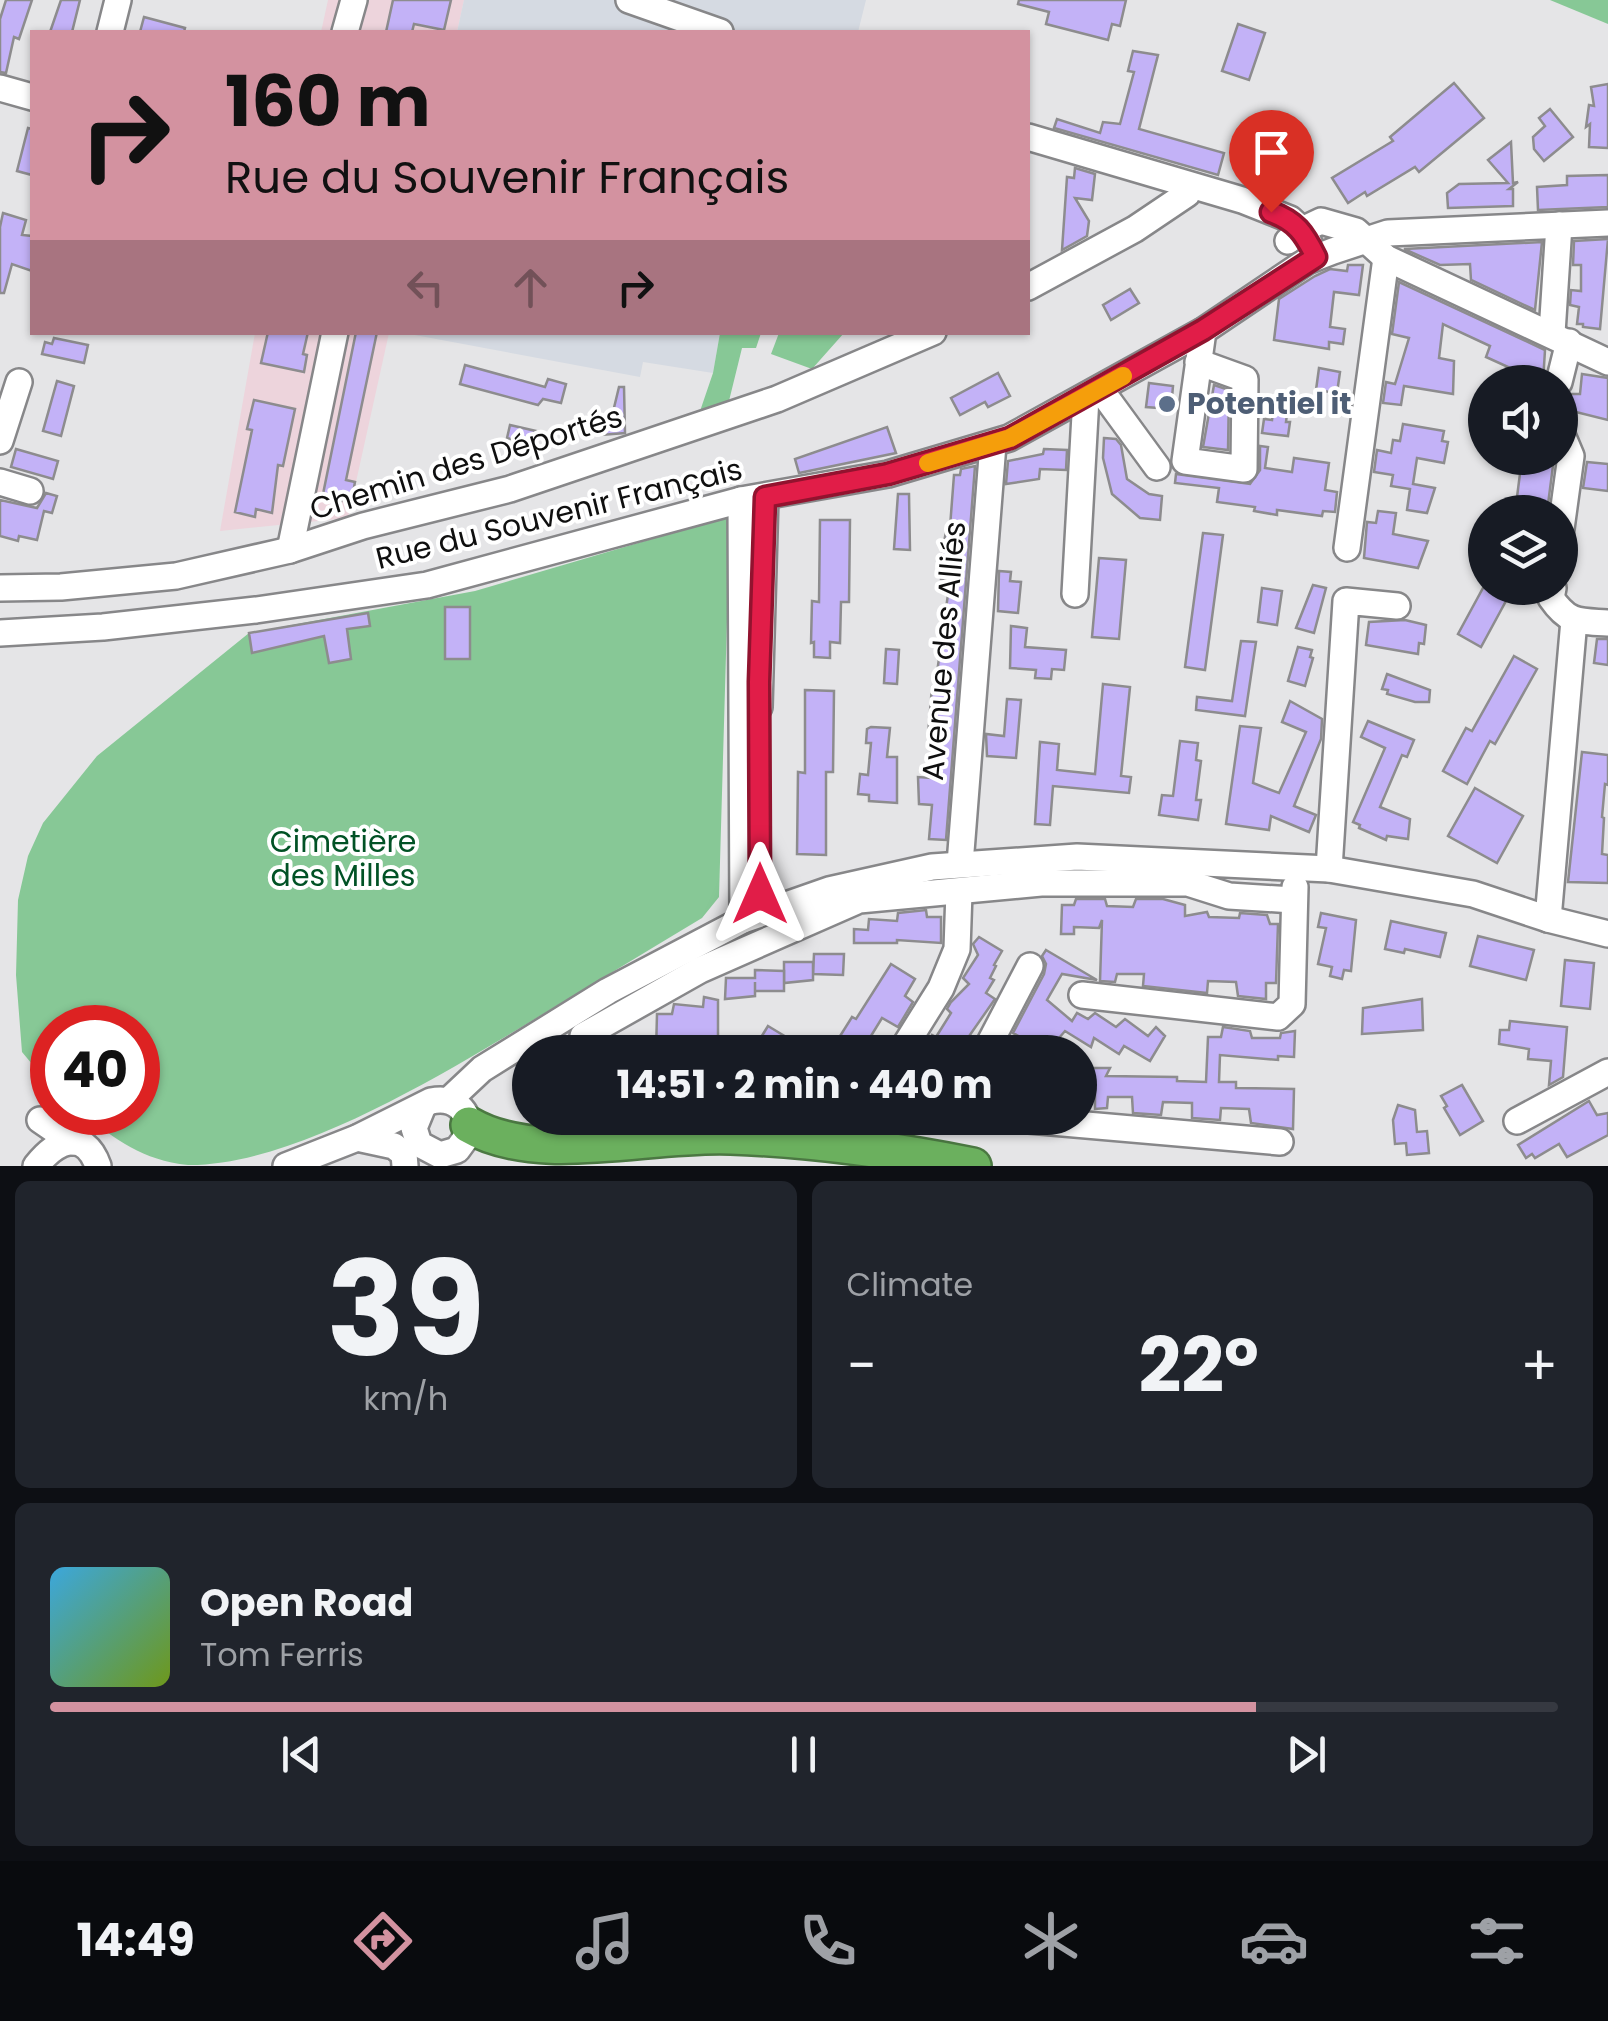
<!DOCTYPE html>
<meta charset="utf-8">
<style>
:root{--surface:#171b24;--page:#20242c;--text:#f1f3f6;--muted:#9ea1a6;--line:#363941;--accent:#d392a0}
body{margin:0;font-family:Poppins,sans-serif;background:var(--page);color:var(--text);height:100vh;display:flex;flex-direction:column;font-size:38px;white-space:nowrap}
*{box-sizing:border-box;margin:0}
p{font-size:32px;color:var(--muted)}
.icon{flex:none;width:55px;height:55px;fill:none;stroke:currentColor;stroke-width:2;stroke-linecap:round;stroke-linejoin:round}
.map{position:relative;height:1166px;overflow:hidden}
.drawer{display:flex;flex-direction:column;gap:15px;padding:15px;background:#0d0f14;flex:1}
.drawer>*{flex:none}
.hud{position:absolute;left:30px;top:30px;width:1000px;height:305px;border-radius:0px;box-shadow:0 2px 8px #0004;background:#d392a0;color:#111;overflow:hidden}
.fabs{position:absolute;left:1468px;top:365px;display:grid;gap:20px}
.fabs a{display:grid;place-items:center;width:110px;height:110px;border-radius:50%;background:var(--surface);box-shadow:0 2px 8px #0004;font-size:50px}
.speed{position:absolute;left:30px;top:1005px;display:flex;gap:20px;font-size:50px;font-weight:700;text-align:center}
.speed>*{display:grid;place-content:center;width:130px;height:130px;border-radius:50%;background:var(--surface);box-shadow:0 2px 8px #0004;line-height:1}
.speed .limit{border:15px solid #d22;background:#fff;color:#111}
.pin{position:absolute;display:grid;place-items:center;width:85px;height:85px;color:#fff;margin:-102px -42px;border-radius:50% 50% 50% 0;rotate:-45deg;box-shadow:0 0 10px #0007}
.pin .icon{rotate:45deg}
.me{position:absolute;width:110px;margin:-55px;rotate:0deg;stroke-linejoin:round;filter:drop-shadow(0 0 8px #0008)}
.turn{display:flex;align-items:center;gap:35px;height:210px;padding:0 30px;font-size:45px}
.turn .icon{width:130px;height:130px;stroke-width:2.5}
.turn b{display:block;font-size:70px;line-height:85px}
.lanes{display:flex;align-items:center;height:95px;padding:0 30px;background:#0003;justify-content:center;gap:50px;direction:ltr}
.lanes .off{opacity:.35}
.big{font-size:75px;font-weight:700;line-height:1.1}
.drawer .widget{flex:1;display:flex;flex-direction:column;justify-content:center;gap:15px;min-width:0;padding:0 35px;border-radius:15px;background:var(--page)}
.drawer .dial{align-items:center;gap:0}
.dial b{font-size:130px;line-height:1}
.song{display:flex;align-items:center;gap:30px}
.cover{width:120px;height:120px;border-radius:15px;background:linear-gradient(135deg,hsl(200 70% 55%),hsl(80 70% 35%))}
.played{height:10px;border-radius:5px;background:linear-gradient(90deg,var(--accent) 80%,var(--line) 80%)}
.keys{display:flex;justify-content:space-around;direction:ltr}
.heat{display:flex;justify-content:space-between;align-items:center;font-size:55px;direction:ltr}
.drawer .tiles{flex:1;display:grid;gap:15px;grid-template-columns:1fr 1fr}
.widget:last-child{grid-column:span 2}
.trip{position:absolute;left:512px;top:1035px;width:585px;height:100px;border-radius:50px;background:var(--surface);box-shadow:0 2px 8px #0004;font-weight:700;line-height:100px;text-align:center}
.dock{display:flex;height:160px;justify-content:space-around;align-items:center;background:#090b0e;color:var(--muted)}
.dock .icon{width:70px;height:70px}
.dock .selected{color:var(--accent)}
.dock b{font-size:45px;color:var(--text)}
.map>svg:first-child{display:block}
.commercial{fill:#edd4dc}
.built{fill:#d5dae2}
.green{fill:#87c896}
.building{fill:#c3b2f7;stroke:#8d8c8e;stroke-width:2.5}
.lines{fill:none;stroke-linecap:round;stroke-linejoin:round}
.minor-casing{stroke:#878789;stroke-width:30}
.highway-casing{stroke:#4b7842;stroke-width:40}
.minor{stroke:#fff;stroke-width:25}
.highway{stroke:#6bb05e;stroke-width:35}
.route-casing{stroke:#92132f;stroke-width:25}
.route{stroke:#e11d48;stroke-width:18}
.slow{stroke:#f59e0b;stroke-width:18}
.service-dot{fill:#5c6f8a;stroke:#fff;stroke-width:4}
.labels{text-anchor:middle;stroke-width:8;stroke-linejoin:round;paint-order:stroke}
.service-label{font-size:30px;font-weight:bold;fill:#4e5e75;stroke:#fff;text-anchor:start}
.street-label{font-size:30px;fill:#0f0f0f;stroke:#fff}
.park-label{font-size:30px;fill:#015225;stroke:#fff}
</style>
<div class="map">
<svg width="1608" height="1166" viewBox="0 0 1608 1166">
<rect width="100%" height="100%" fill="#e5e5e7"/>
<g class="commercial">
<path d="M328,0H464L457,32H321Z"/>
<path d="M255,333H389L348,518L220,531Z"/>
</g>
<g class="built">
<path d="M464,0H866L858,32H457Z"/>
<path d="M404,333H720L713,373L643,362L640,377Z"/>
</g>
<g class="green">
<path d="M1550,0H1608V24Z"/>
<path d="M720,333H761L756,348H742L728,405L698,417L713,373Z"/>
<path d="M779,333V332L844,333L812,369L771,354Z"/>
<path d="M730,516L719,897L702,918C641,955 581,991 520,1028C434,1079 291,1166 188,1165C142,1160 117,1140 81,1113L138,1112V1028H52V1088L22,1052L16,975L18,900L28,856L43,823L97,756L249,633L475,591Z"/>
</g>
<g class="building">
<path d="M6,0H32L19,39L14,37L6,73L0,72V19Z"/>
<path d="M61,0H80L72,32H50Z"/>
<path d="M393,0H451L444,30L414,24L412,32H386Z"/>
<path d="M1019,0H1126L1120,26L1112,24L1108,40L1046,24L1049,12L1018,4Z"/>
<path d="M144,17L185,28L184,32H140Z"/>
<path d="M1238,24L1265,33L1249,80L1222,71Z"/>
<path d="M1133,51L1158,55L1139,129L1224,153L1218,175L1054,128L1057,119L1100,133L1103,122L1120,124L1134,72L1128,71Z"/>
<path d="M1454,83L1484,118L1419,172L1415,167L1367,196L1365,192L1348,203L1332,178L1393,141L1390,137Z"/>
<path d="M1608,84V148L1589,147L1590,124L1586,127L1589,105L1594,106L1591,87Z"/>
<path d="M1550,109L1573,137L1544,161L1534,149L1533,137L1545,126L1539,118Z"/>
<path d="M28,128L32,129V175L17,171Z"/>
<path d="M1511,142L1513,183L1518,182L1509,189H1513V206L1448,208L1447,193L1459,184L1508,183L1488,160Z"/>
<path d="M1075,168L1095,174L1092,200L1075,198L1089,221L1087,236L1062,250L1067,177L1074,178Z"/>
<path d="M1608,175V207L1538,210L1537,187L1567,185V176Z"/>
<path d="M3,213L26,220L22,235L32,236V271L12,264L4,293H0V227Z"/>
<path d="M1608,239L1600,329L1583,327V324H1577L1579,307L1570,305L1571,290L1581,291V265H1573L1574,241Z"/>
<path d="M1542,242L1535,310L1471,280L1470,264L1440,265L1404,249Z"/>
<path d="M1348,265H1363L1359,295L1334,292L1330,327L1345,329L1343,344L1329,342V349L1274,340L1279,299L1315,276L1330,269L1347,271Z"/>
<path d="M1399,282L1545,350L1543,382H1516L1517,371L1486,357L1490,346L1443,324L1439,358L1454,361L1453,394L1404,386L1401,405L1383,403L1386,382L1395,384L1409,338L1392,334Z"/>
<path d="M1130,289L1139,303L1111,320L1103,305Z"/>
<path d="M268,332H308L303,354L307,355L304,372L261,363Z"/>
<path d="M356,332H377L346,480L355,482L352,498L343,496L341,502L322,499Z"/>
<path d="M54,338L88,345L84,363L42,354L45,342L52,344Z"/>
<path d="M465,365L545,387L548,379L566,384L561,403L543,399L538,405L460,384Z"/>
<path d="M1319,368L1340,372L1337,393L1316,390Z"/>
<path d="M998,373L1010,396L988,407L985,402L960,415L951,398Z"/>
<path d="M1582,374L1608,378V420L1568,410L1569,394H1580Z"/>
<path d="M57,381L74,386L61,436L43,431Z"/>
<path d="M1149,383L1173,386L1171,409L1146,407Z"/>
<path d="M1214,385L1229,390L1228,450L1203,447Z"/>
<path d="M619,387H624L625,433L601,435V416H612Z"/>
<path d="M254,400L295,409L283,466L278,465L272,513L256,509L255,517L235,512L252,430L247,429Z"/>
<path d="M1273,413L1287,414L1286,422H1290L1288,436L1262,433L1264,419L1272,420Z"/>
<path d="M1403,424L1444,431L1442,441L1448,442L1444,463L1417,458L1413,484L1435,488L1427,513L1407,510L1410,489L1391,486L1393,475L1374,472L1377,450L1391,453L1393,440L1400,441Z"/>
<path d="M510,425L536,431L533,444L507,438Z"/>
<path d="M887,427L896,453L799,473L795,459Z"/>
<path d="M1104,438L1116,439L1121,445L1127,479L1149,494L1162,496L1160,520L1140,518L1112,494L1103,458Z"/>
<path d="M1260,446L1268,447L1265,468L1292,472L1294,458L1329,463L1325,490L1337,492L1335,512L1323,511L1322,516L1277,510V515L1254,511L1255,507L1217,502L1219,488L1175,483L1176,474L1250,484L1260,470Z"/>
<path d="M16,449L58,461L53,479L11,467Z"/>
<path d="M1044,449L1067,450L1066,470L1040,469L1039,479L1006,484L1008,461L1043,454Z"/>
<path d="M1522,458H1554L1547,512H1521L1523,500L1517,497Z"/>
<path d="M1587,462L1608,464V491L1583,488Z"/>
<path d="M975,466L946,840L929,839L932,805L919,804L918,777L931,778L934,736L928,735L932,687H935L950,580L941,579L943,547L947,527H950L954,475H960L961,469Z"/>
<path d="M46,493L57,496L52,513L44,511L37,540L19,536L18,541L0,536V500L37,508Z"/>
<path d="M898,494H909L910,550L894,549Z"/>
<path d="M1378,511L1396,513L1393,534L1428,541L1418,568L1364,558L1367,522L1376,523Z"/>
<path d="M820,520H850L849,602H841L840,643L830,642V658L814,657V642L811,643L812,601L819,602Z"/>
<path d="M1203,533L1223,535L1205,670L1185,667Z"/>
<path d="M1099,558L1126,560L1119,639L1092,637Z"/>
<path d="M999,571L1011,572L1010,581L1021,582L1018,613L998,611Z"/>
<path d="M1313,585L1326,588L1314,633L1296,628Z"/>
<path d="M1262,588L1282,591L1277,625L1258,622Z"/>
<path d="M1483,588H1513L1481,647L1458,634Z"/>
<rect x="445" y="607" width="25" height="52"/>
<path d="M368,613L370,626L347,629L351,659L329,663L324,636L252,653L249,633Z"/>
<path d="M1405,620L1426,625L1424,644L1419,643L1418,654L1366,645L1369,622Z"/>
<path d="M1011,626L1027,628L1025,647L1066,650L1064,670L1052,669L1051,679L1035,678L1036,670L1010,668Z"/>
<path d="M1597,639H1608V665L1594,663Z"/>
<path d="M1241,641L1256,642L1245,716L1196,710L1197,697L1232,701Z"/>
<path d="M1298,647L1312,650L1310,657L1313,658L1305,686L1288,681Z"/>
<path d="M886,649L899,650L897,684L884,683Z"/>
<path d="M1514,656L1537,669L1495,744L1490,741L1467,784L1443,771L1466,728L1472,731Z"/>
<path d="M1387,674L1430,690L1429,702H1415L1387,694L1388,690L1382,689Z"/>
<path d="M1103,684L1130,687L1121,776L1131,777L1129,793L1053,786L1050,825L1035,824L1040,742L1059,744L1057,770L1095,774Z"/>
<path d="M805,690L834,691L833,772H826V855L797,854L798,772L805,773Z"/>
<path d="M1007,699L1021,700L1016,758L987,756L986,734L1004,736Z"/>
<path d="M1290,701L1322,719L1321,739L1294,806L1316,815L1309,832L1271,816L1269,830L1226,824L1240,726L1261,728L1253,783L1279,793L1306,732L1282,722Z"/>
<path d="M1368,721L1414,740L1407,757L1402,755L1380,807L1410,819L1408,839L1387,836L1386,840L1359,828L1360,825L1353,822L1385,748L1361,737Z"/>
<path d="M871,727L890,728L887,757H897V803L869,801V795L858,794L860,774L868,775L871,743H866L867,729Z"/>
<path d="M1180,741L1198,743L1196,760L1201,761L1196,800H1201L1198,820L1159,815L1162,795L1173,796Z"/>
<path d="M1582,752L1608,755V785L1605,784L1602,817L1604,818L1602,854L1608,855V883L1568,882Z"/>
<path d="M1475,788L1523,816L1497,863L1448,836Z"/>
<path d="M1076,899H1105L1107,906L1133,907L1136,899H1163L1185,905V916L1207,912L1209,917L1239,918L1240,913L1267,915L1270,924H1278L1276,983H1266V999L1238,996L1236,982L1208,981L1207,993L1143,986L1144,974H1117L1115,982L1100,981L1102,920L1099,928L1074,927V934H1061L1062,905H1074Z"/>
<path d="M926,910L927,917H941V943L897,940V943H854V929L868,930L869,919L897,921L898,913Z"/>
<path d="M1321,913L1356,920L1351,971L1344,970L1342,979L1330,976L1332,967L1318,964L1326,928L1318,927Z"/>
<path d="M1391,921L1446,933L1440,957L1405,949L1404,953L1385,949Z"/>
<path d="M1478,936L1534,950L1526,980L1470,966Z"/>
<path d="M979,937L1002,951L994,965L996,966L990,978L994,980L986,993L995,999L958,1052H924L932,1035L936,1037L951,1013L947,1009L951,1002L969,984L963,978L978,955L973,944Z"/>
<path d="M1046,950L1097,980L1062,974L1047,1000L1072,1021L1077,1013L1088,1019L1095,1013L1116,1027L1125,1019L1148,1036L1156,1027L1165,1036L1150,1061L1124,1046L1119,1054L1094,1038L1091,1047L1065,1031L1047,1052L1013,1033L1044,974L1046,964L1042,956Z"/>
<path d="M814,954H844L843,975L813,974Z"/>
<path d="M1565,960L1594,963L1590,1009L1561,1006Z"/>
<path d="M784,962H813V980L784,983Z"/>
<path d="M891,964L915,979L905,996L913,1002L898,1027L882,1018L866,1044L881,1052H830L852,1017L856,1019Z"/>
<path d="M755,970L784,971V991H755V982V996L725,999L726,978H755Z"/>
<path d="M704,997L718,1000V1052H656L657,1014H672L674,1004L703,1007Z"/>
<path d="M1422,999L1423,1030L1362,1034L1363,1008Z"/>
<path d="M1510,1021L1567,1027L1563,1077L1549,1085L1551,1061L1528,1059L1529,1049L1499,1044L1500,1030H1509Z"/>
<path d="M768,1026L811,1052H752Z"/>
<path d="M1223,1027L1250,1031L1252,1038H1280L1281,1033L1295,1031L1294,1057L1278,1056V1060L1220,1055L1219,1082H1236V1088L1294,1089L1293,1129L1251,1123L1249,1109L1221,1108L1220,1120L1192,1118V1103L1163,1102L1161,1115L1133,1113L1132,1097H1108L1107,1108L1095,1109V1089H1080V1068H1110L1106,1076L1177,1077V1081L1206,1082L1208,1037H1221Z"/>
<path d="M1462,1085L1483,1121L1460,1135L1444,1108L1447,1106L1441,1096Z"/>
<path d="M1589,1101L1597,1115L1608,1113V1135L1567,1157L1559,1144L1535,1158L1532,1154L1526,1158L1518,1145Z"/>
<path d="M1398,1105L1415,1110L1417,1132L1427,1131L1429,1153L1407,1155L1406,1143L1395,1144L1393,1120Z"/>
</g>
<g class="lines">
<defs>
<g id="minor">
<path d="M629,0L720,32"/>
<path d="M110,32L118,0"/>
<path d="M345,32L354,0"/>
<path d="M0,88L32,97"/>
<path d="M1028,137L1242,200L1290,219L1302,230L1309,243"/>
<path d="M1288,241L1302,230L1321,221L1356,231L1386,258L1608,362"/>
<path d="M1028,287L1135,229L1187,194L1190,187"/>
<path d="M1552,333L1559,225"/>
<path d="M1198,362L1245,379L1244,469L1185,461L1203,331"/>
<path d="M1559,382L1569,342"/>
<path d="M1100,389L1157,467"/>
<path d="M1560,430L1571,456L1560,536"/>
<path d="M0,441L19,382"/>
<path d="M0,482L30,491"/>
<path d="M741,500L743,920"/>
<path d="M1347,548L1386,258"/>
<path d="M290,550L335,332"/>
<path d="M0,588L61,587L176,576L290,550L363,526L510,489L777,399L933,332"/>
<path d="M1553,588L1551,598C1569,624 1579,621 1608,623"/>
<path d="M1075,594L1086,397"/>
<path d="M0,633L103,627L256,610L427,585L741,500L888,474L1009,438L1203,331L1307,261L1333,251L1388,233L1608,223"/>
<path d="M759,707L765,497"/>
<path d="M960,864L993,444"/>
<path d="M1329,869L1346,601L1397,606"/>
<path d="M1548,919L1574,620"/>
<path d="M1082,995L1278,1017L1292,1004L1295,887"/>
<path d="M583,1036L700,970L859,900L1041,883H1188L1229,896L1293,900"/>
<path d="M901,1052L941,988L957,949L959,892"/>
<path d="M985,1052L1030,966"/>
<path d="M449,1100L482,1069L608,991L743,920L829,890L932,867L1077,857L1329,869L1473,894L1548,919L1608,934"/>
<path d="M1006,1118L1280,1142"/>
<path d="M40,1120L72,1142"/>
<path d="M1517,1121L1608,1072"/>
<path d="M357,1138L394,1146L404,1154L405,1166"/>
<path d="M36,1166C55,1142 84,1126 98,1166"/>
<path d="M286,1166L357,1138L431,1101C455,1096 471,1111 468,1135L457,1150L440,1155L419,1144L414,1128L423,1106"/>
</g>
<path id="highway" d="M469,1125C539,1166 650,1132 731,1136C813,1139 893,1150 973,1166"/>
</defs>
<use href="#minor" class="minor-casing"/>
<use href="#highway" class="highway-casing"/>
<use href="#minor" class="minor"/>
<use href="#highway" class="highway"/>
</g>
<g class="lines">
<defs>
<path id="route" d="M760,894L759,682L765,497L888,474L1010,438L1203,330L1316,257C1304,233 1296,221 1271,212"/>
</defs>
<use href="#route" class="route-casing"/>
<use href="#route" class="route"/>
<path class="slow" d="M928,463L1010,438L1123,376"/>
</g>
<circle class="service-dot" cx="1167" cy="404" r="10"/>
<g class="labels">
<g class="service-label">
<text x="1187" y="414">Potentiel it</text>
</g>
<g class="street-label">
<text transform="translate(466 463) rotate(-17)" y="10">Chemin des Déportés</text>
<text transform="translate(559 514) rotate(-14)" y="10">Rue du Souvenir Français</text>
<text transform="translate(944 651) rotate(-85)" y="10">Avenue des Alliés</text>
</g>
<g class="park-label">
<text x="343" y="852">Cimetière<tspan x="343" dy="34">des Milles</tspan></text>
</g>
</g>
</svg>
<div class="fabs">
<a><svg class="icon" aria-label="sound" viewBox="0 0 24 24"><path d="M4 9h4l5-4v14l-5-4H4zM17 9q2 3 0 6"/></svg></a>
<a><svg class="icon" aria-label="layers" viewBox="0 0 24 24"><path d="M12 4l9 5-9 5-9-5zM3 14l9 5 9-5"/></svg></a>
</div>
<div class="speed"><div class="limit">40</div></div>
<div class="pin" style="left:1271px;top:212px;background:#d93025"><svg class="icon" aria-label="arrive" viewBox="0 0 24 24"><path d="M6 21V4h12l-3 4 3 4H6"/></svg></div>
<svg class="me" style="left:760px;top:894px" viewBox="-20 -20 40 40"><path d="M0-17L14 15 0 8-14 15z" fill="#e11d48" stroke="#fff" stroke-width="4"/></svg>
<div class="trip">14:51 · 2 min · 440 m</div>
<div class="hud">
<div class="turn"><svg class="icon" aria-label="right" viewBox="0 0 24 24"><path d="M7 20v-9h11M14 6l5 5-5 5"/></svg><div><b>160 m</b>Rue du Souvenir Français</div></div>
<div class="lanes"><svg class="icon off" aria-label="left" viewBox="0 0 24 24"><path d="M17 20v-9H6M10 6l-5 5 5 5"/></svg><svg class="icon off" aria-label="ahead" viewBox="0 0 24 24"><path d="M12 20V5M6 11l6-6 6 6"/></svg><svg class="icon" aria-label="right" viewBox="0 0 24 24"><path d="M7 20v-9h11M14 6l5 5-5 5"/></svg></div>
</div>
</div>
<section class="drawer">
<div class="tiles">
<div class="widget dial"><b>39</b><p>km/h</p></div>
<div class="widget"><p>Climate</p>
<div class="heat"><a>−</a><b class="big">22°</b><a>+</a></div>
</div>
<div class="widget">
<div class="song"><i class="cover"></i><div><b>Open Road</b><p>Tom Ferris</p></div></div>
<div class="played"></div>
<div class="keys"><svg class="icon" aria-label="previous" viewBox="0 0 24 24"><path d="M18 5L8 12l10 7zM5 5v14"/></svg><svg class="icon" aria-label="pause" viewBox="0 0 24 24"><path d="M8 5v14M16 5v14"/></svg><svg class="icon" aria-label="next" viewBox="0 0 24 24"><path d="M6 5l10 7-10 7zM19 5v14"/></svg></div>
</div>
</div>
</section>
<nav class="dock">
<b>14:49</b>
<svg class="icon selected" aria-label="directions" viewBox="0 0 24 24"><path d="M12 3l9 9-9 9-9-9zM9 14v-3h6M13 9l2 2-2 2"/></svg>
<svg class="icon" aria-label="music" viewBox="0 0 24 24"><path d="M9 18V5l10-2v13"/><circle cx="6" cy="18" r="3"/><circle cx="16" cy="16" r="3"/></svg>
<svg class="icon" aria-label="phone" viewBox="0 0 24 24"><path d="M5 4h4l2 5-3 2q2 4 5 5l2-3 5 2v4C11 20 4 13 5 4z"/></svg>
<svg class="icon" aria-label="climate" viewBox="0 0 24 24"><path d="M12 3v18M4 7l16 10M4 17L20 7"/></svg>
<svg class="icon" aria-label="car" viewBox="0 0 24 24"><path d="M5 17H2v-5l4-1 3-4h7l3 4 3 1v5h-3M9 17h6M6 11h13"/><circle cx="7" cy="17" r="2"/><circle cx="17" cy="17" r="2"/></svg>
<svg class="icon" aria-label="filters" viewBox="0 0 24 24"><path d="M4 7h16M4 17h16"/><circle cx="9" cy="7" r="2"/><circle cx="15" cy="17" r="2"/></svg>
</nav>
